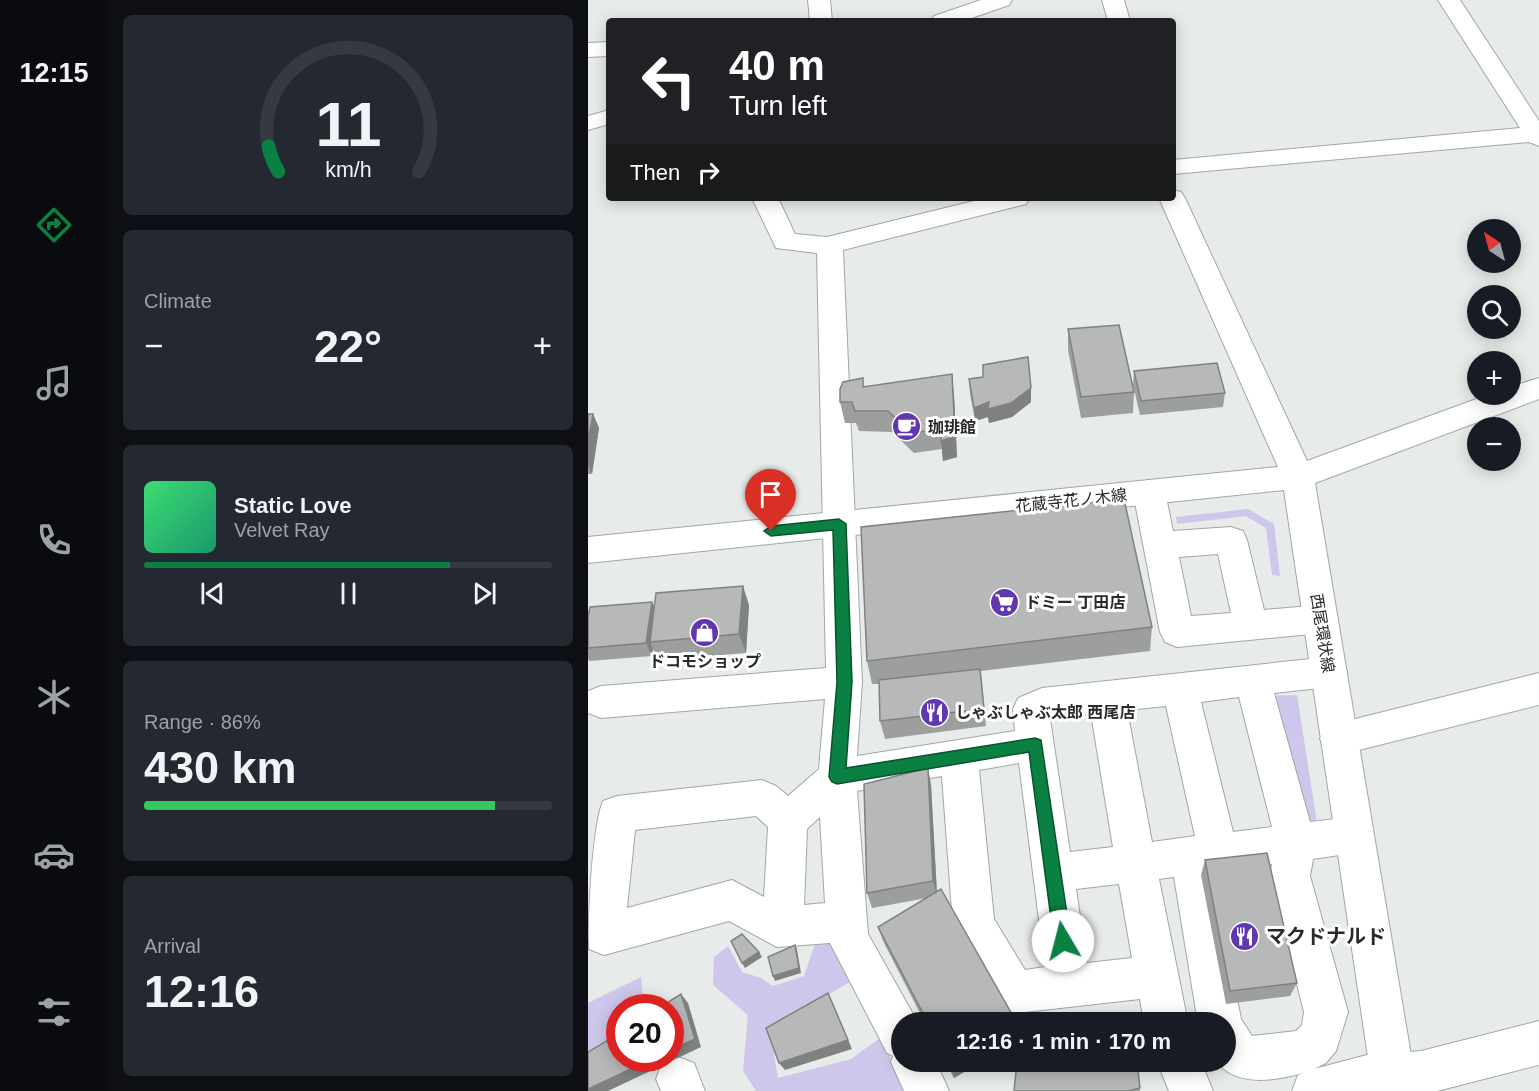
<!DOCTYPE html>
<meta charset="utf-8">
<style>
:root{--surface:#171b24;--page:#242831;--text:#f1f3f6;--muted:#9ea1a6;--line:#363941;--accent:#0b8043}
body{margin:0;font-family:Arial,"Noto Sans JP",sans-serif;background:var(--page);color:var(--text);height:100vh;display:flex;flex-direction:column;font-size:22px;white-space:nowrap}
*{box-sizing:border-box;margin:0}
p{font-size:20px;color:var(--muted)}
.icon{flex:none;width:33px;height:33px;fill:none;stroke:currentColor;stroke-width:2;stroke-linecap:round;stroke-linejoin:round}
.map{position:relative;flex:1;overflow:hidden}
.side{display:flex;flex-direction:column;gap:15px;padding:15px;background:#0d0f14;width:480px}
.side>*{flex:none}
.guide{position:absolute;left:18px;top:18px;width:570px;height:183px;border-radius:6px;box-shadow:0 3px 15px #0003;background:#202124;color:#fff;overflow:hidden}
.needle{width:39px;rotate:324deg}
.fabs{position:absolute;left:879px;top:219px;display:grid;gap:12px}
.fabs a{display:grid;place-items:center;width:54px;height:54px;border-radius:50%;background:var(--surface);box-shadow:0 3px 15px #0003;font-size:30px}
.speed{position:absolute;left:18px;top:994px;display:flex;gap:12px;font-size:30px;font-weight:700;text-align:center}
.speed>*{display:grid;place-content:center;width:78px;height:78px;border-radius:50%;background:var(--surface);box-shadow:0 3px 15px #0003;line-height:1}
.speed .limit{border:9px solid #d22;background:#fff;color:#111}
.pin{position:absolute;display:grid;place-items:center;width:51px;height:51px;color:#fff;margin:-62px -26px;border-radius:50% 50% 50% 0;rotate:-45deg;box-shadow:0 0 6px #0007}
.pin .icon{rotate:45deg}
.me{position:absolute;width:66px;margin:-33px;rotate:352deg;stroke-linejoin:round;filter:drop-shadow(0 0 4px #0008)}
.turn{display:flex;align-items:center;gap:21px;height:126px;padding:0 24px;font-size:27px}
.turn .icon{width:78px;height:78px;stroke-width:2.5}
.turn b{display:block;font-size:42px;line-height:51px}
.then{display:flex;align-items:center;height:57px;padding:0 24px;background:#0003;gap:12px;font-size:22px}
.big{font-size:45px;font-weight:600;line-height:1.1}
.side .card{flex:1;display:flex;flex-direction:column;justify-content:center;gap:9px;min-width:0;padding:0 21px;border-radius:9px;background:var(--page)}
.side .dial{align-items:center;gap:0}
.dial svg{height:156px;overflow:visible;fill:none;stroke:var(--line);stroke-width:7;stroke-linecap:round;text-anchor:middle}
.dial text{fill:var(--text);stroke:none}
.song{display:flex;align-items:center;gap:18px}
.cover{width:72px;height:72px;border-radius:9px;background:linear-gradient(135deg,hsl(140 70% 55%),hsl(160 70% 35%))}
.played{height:6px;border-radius:3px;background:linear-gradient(90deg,var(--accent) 75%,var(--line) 75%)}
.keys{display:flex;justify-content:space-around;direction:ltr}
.heat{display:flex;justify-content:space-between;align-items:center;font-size:33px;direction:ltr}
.charge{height:9px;border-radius:4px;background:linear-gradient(90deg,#34c759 86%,var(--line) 0)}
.trip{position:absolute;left:303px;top:1012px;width:345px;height:60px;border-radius:30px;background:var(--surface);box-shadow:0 3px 15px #0003;font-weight:600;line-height:60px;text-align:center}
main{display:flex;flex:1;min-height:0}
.tab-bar{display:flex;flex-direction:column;width:108px;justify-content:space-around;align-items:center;background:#090b0e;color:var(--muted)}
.tab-bar .icon{width:42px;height:42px}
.tab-bar .current{color:var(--accent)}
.tab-bar b{font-size:27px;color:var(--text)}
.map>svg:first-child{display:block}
.green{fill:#cec7eb}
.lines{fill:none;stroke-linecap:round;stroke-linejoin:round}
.minor-casing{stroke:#a3a6a4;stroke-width:2}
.major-casing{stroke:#a3a6a4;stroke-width:2}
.minor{fill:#fff;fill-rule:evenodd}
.major{fill:#fff;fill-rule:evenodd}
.wall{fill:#9d9f9d}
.shaded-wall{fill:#7f8280}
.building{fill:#b6b9b7;stroke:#7f8280;stroke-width:1.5}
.route{fill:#0b8043;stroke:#07532c;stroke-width:1.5}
.labels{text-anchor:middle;stroke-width:6;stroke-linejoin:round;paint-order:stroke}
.poi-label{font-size:16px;font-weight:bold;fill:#292a2a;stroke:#fff;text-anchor:start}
.street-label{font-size:16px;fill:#292a2a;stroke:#fff}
.near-poi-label{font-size:20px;font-weight:bold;fill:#292a2a;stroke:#fff;text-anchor:start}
</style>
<main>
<nav class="tab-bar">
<b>12:15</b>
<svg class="icon current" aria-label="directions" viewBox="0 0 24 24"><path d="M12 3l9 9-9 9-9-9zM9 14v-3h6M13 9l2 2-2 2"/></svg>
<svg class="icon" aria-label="music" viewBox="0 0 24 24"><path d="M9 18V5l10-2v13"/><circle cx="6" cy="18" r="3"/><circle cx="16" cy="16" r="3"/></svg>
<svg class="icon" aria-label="phone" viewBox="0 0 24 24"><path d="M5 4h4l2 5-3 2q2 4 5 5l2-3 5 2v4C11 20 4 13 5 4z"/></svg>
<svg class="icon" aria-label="climate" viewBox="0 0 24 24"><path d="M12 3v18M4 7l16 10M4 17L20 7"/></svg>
<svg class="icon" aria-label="car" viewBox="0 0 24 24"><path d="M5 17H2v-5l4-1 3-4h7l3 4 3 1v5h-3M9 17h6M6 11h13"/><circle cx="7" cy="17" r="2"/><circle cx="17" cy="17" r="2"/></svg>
<svg class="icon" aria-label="filters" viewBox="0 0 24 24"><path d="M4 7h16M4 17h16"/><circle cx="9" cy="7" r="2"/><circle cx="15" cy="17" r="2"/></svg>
</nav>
<section class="side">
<div class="card dial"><svg viewBox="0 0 100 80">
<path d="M14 69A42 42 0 1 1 86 69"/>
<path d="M14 69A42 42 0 0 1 9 56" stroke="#0b8043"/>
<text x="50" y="56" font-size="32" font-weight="700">11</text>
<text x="50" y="72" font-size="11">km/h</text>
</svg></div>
<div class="card"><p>Climate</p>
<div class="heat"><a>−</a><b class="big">22°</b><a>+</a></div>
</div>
<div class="card">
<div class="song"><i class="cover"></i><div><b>Static Love</b><p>Velvet Ray</p></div></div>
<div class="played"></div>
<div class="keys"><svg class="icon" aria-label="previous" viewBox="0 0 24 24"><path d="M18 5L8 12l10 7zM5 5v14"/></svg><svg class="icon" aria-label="pause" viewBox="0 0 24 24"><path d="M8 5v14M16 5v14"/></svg><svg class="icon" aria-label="next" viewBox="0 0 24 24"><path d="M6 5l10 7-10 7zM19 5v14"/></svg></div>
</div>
<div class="card"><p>Range · 86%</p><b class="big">430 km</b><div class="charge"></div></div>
<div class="card"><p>Arrival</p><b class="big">12:16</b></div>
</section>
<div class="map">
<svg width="951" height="1091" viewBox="0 0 951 1091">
<rect width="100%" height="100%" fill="#e7ebe9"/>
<g class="green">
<path d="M660,509L686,524L692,576L684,575L678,528L658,516L589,524L588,517Z"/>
<path d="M709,695L729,823L714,829L680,696Z"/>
<path d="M254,939L267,979L182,1029L190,1078L263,1059L292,1038L319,1091H168L155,1071L160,1015L125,985L126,957L140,946L154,972L173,978L185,986L216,976L228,941Z"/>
<path d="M53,977L56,1008H32L31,1041L0,1062V1003Z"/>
</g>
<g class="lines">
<defs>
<g id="minor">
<path d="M220,0H242L244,21H222Z"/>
<path d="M393,0H424L421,5L375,21H343L346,16Z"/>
<path d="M850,0H872L951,121V146L941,142L585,174V160L932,128Z"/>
<path d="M21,42V56L0,57V43Z"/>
<path d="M21,110V124L0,130V116Z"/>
<path d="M164,198H190L207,234L239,237L398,198H442L438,204L255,250L274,682L269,756L427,731L425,709L430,698L454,688L741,657L754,661L759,672L754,683L741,687L686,693L722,822L765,817L779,822L785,835L779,848L765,853L725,859L722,876L760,1012L748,1051L738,1063L726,1069L779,1055L833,1051L951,1021V1065L849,1091H704L710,1075L715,1073C689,1080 649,1088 629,1062H638V1023H610L586,877L571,879L600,1023H556L552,999L427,1013L412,1007L365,925L354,776L269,791L280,934L330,1023H314V1062H348L361,1091H316L303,1062L305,1056L299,1053L242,943L189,947L141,921L16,955L1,949C0,923 4,826 15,801L29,796L174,780L188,786L200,796L231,769L237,699L13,718L0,713V691L13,686L238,668L229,253L188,248ZM651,697L684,827L645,832L613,702ZM578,706L607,836L564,842L539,710ZM503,714L525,847L482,852L462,719ZM431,763L457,967L437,970L406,919L391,770ZM168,816L180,827L176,897L144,880L39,908L47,830ZM232,817L237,903L216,905L219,829ZM684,864L682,876L716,1012L714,1025L708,1031L664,1036L653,1019L625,872ZM531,884L544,958L499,963L488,889Z"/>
<path d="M561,480L572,483L577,492L585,531L643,527L655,531L659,540L676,610L733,605L745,609L750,619L745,629L733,633L589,647L577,642L572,632L545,492L550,483ZM630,554L643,613L603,616L591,557Z"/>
<path d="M951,673V705L751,755L738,751L732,739L738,727L751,723Z"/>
<path d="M90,1057L106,1063L117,1091H73L68,1079L74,1063Z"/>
<path d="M569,1062H613L625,1091H581Z"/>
</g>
<g id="major">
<path d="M514,0H536L542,21H520Z"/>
<path d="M585,190L593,192L597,198L719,461L902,394H922V387L951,378V399L727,483L829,1091H785L696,490L0,563V537L690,467L571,198H585Z"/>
</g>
</defs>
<use href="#minor" class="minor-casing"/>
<use href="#major" class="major-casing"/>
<use href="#minor" class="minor"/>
<use href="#major" class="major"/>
</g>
<g class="wall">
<path d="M480,329L546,392L545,413L493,418L480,350Z"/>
<path d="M546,371L637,393L635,407L552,415L545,385Z"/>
<path d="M381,379L443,388V402L424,417L401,423L400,417L387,421L382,393Z"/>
<path d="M276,387L366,395L369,457L355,461L354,449L326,453L304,432L271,431L268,423H257L252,402Z"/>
<path d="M0,414H5L11,428L4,474H0Z"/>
<path d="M64,602L67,607L161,605L158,653L71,660L65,649L64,656L1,661L0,658V617Z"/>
<path d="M564,627L562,651L393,671L398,726L297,739L292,721L291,684H284L279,661Z"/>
<path d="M343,785L349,892L429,1023H337L295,941L290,927L339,898L284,908L279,893Z"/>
<path d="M617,860L709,983L702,996L638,1004L613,875Z"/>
<path d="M357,1062H393L366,1078Z"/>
<path d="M552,1088V1091H426Z"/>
</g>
<g class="shaded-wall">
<path d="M364,374L366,395L369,457L355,461L353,441Z"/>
<path d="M443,388V402L424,417L401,423L400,417L387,421L386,408Z"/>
<path d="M5,414L11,428L4,474L0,466V442Z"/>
<path d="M155,586L161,605L158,653L151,634Z"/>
<path d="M64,602L70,615L62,642L65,649L64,656L58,643Z"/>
<path d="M340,768L343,785L349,896L345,881Z"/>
<path d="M207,945L209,950L213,973L187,981L185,976Z"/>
<path d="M171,952L174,957L157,968L154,963Z"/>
<path d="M240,993L264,1049L197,1070L191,1063Z"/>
<path d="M93,994L100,1003L113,1047L20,1091H0V1089L64,1059H82V1050Z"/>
<path d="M371,1062H393L366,1078L363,1067Z"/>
</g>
<g class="building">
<path d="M531,325L546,392L493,397L480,329Z"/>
<path d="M440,357L443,388L423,403L400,409L401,402L386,408L381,379L395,377V365Z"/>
<path d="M629,363L637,393L553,401L546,371Z"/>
<path d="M364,374L367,436L353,441V429L323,433L300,411H267L264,402H252V389L255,382L275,378V387Z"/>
<path d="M0,414H5L0,442Z"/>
<path d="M536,499L564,627L279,661L273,527Z"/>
<path d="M155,586L151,634L62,642L68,593Z"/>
<path d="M64,602L58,643L0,648V617L2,607Z"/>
<path d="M392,669L396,709L292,721L291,680Z"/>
<path d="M340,768L345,881L279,893L276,784Z"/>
<path d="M679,853L709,983L642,991L617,860Z"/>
<path d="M353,889L429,1023H340L290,927Z"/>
<path d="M154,934L171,952L154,963L143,941Z"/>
<path d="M207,945L211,968L185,976L180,957Z"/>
<path d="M240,993L260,1040L191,1063L178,1028Z"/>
<path d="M93,994L107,1039L82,1050V1008H71Z"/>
<path d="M32,1033V1059H64L0,1089V1052Z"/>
<path d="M360,1062H371L363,1067Z"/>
<path d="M429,1062H549L552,1088L540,1091H426Z"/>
</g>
<path class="route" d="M251,519L258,524L264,682L258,768L447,738L453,740L483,941L481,947L475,950L469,947L466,941L441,752L249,784L244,782L241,777L249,682L245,530L183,536L176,531L183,526Z"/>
<defs>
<symbol id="cafe-disc" viewBox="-11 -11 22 22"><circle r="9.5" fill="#6037af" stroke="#fff"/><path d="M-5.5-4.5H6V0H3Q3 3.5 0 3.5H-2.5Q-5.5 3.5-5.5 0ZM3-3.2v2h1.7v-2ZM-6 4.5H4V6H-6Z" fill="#fff"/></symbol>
<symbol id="supermarket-disc" viewBox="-11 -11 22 22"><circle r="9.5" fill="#6037af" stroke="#fff"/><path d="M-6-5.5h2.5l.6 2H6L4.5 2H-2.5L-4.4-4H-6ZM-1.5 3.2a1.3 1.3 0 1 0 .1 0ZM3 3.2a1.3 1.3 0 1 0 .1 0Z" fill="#fff"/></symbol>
<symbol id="shop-disc" viewBox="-11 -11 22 22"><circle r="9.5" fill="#6037af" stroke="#fff"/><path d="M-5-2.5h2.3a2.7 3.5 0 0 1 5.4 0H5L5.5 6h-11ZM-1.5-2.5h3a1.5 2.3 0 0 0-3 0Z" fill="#fff"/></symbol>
<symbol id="restaurant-disc" viewBox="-11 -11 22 22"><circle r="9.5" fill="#6037af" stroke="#fff"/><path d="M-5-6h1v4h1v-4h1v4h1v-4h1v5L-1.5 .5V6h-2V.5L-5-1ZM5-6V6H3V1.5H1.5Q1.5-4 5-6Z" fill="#fff"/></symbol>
</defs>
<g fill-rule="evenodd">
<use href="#cafe-disc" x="302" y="410" width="33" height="33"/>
<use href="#supermarket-disc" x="400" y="586" width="33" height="33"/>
<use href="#shop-disc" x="100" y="616" width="33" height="33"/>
<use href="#restaurant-disc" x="330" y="696" width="33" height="33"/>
<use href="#restaurant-disc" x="640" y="920" width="33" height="33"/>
</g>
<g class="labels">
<g class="poi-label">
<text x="340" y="433">珈琲館</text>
<text x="437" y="608">ドミー 丁田店</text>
<text x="117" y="667" text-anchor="middle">ドコモショップ</text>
<text x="367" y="718">しゃぶしゃぶ太郎 西尾店</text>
</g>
<g class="street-label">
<text transform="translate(483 500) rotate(-6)" y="6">花蔵寺花ノ木線</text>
<text transform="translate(735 633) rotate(81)" y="6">西尾環状線</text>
</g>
<g class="near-poi-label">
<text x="678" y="943">マクドナルド</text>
</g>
</g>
</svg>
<div class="fabs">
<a><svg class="needle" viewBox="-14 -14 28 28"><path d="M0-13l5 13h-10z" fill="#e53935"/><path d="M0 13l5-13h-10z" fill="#9ea1a6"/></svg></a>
<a><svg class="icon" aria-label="search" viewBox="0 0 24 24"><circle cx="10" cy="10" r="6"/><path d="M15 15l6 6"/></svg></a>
<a>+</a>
<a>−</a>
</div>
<div class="speed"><div class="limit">20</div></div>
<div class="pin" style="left:183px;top:531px;background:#d93025"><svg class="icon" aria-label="arrive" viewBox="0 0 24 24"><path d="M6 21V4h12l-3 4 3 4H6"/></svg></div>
<svg class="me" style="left:475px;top:941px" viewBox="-20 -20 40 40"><circle r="19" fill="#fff"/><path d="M0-13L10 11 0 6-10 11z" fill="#0b8043"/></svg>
<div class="trip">12:16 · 1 min · 170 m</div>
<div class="guide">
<div class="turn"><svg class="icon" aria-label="left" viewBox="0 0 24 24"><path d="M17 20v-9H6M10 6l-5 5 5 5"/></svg><div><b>40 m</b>Turn left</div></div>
<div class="then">Then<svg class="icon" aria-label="right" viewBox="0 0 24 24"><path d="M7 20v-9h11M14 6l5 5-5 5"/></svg></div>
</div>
</div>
</main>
